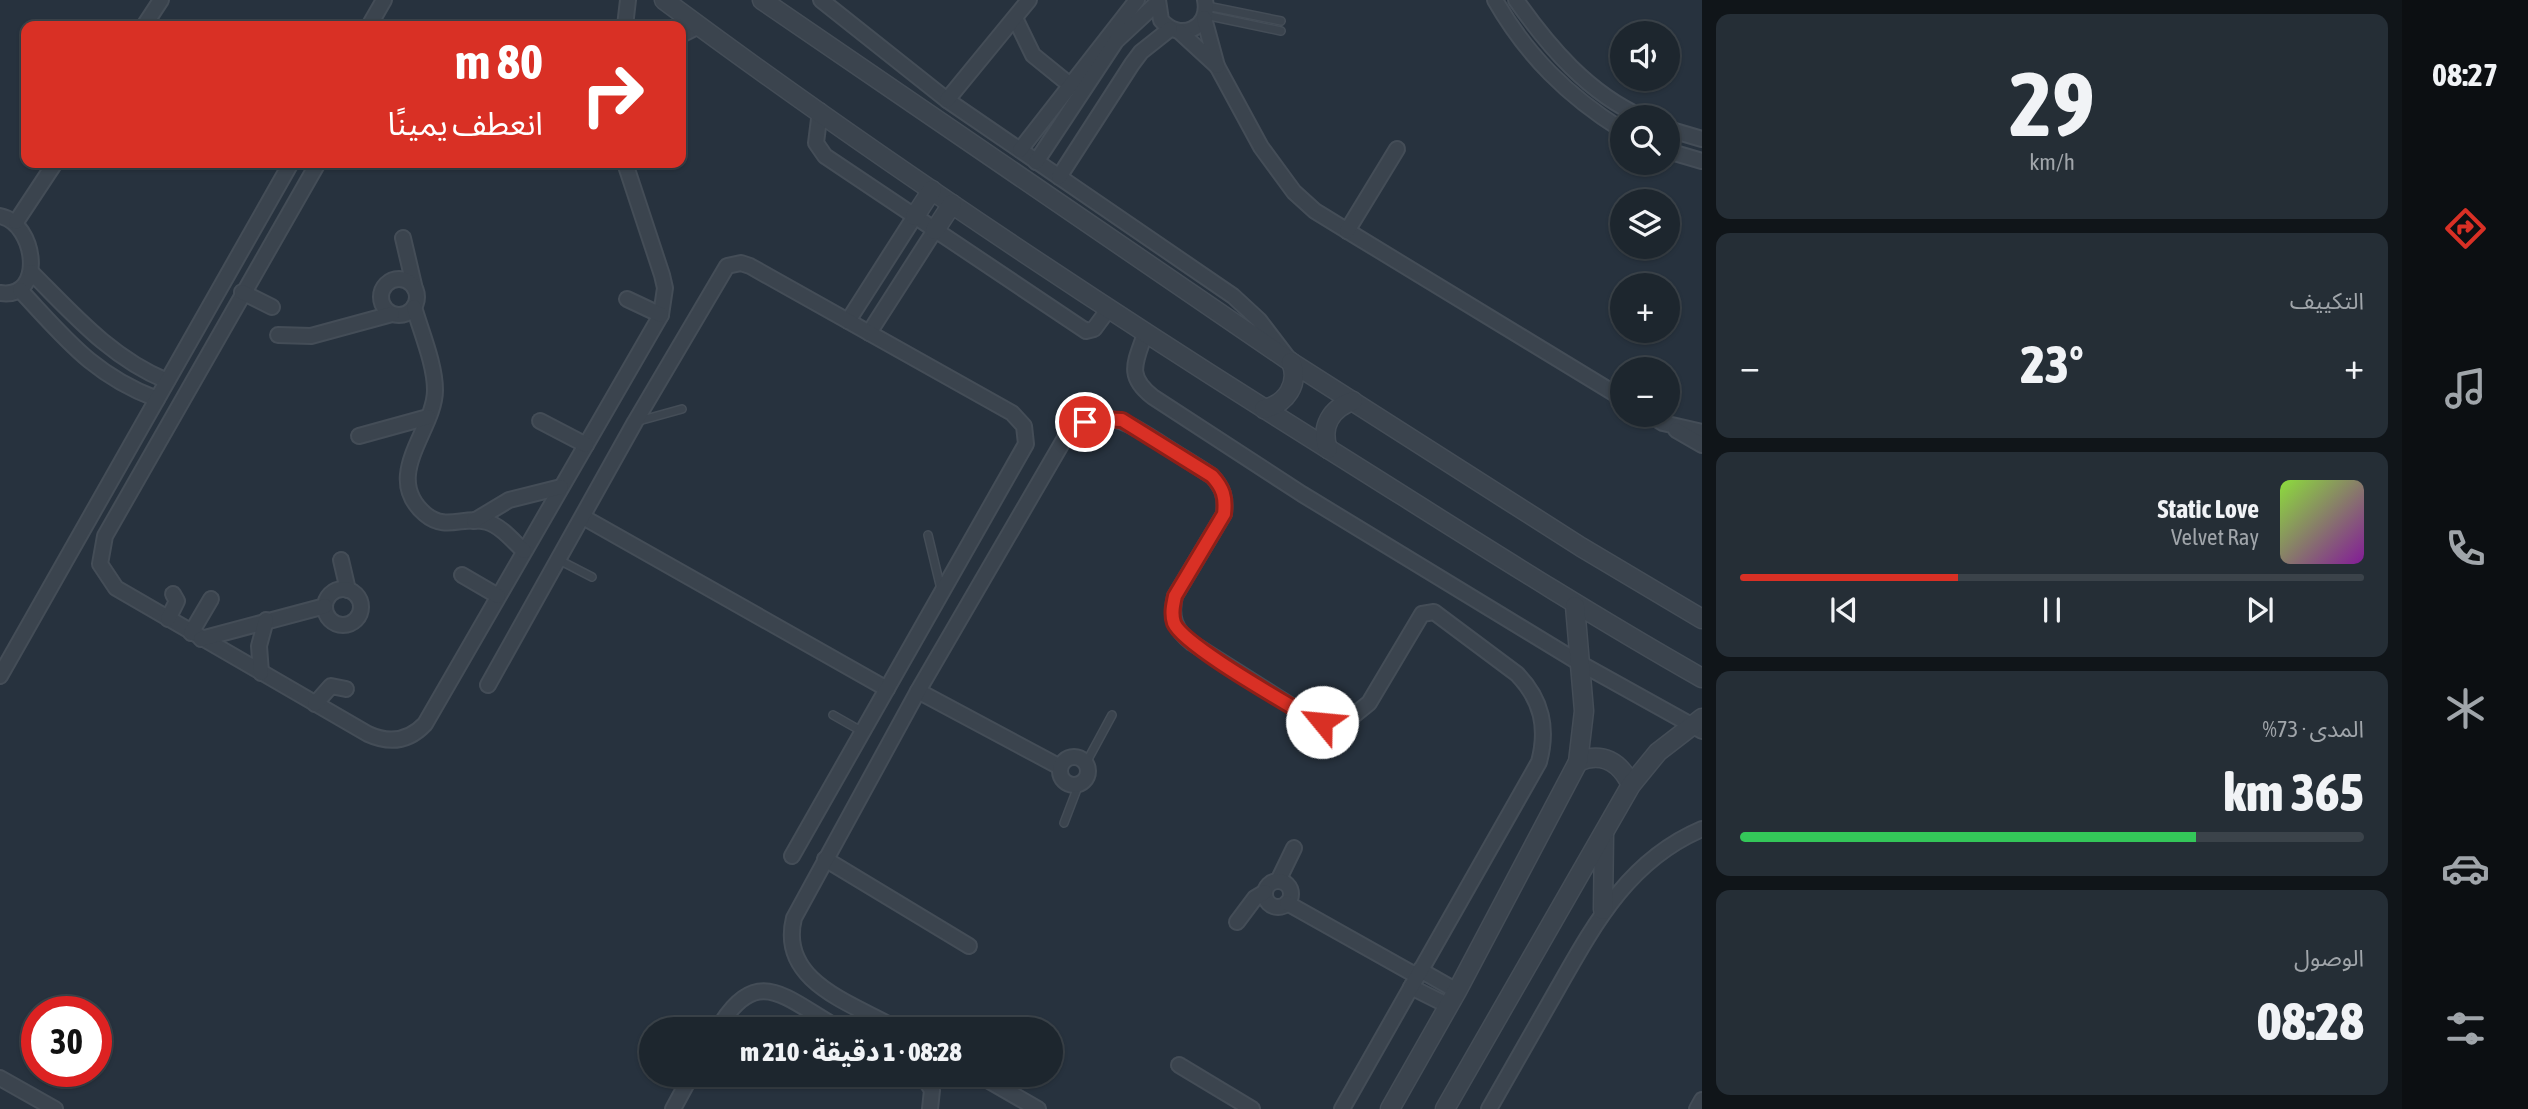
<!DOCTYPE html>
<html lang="ar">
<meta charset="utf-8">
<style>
:root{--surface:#1d262e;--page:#252e36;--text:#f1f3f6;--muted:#a0a5aa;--line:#3b434a;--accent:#d93025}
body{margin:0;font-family:"Asap Condensed","Noto Sans Arabic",sans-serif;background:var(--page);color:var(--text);direction:rtl;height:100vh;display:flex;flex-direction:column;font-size:26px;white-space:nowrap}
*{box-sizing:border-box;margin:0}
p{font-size:23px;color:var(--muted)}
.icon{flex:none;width:38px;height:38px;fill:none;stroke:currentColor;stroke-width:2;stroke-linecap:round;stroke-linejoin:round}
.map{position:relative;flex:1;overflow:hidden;direction:ltr}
.side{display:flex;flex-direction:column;gap:14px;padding:14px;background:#101519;width:700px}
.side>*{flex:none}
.banner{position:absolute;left:21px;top:21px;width:665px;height:147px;border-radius:14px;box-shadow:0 2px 5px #0004,0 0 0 2px var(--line);direction:rtl;background:#d93025;color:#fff;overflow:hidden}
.controls{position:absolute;left:1610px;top:21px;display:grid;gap:14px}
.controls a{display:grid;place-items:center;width:70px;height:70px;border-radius:50%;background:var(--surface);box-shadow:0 2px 5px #0004,0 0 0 2px var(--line);font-size:35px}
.speed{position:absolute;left:21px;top:996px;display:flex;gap:14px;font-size:35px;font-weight:700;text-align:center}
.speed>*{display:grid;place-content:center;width:91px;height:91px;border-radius:50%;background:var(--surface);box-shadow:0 2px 5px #0004,0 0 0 2px var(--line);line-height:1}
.speed .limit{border:10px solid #d22;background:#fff;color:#111}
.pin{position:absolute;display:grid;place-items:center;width:60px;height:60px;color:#fff;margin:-30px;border:4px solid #fff;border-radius:50%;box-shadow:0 2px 7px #0007}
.me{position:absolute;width:77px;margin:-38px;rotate:298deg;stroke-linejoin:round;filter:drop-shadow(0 0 5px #0008)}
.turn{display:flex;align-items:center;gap:24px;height:147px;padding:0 28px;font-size:32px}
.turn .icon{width:91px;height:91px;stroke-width:2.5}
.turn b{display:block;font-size:49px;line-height:60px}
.big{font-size:52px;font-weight:800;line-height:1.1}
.side .widget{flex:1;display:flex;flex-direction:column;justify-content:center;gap:10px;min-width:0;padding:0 24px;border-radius:14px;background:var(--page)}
.side .dial{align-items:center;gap:0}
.dial b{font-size:91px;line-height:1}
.song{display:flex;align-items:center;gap:21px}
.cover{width:84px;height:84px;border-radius:10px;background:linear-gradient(135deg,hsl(90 70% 55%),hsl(290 70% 35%))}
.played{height:7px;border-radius:4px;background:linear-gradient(90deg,var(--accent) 35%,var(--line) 35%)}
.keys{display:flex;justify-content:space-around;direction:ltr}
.heat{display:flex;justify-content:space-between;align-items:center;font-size:38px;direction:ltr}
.charge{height:10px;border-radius:5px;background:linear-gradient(90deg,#34c759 73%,var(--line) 0)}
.trip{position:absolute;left:639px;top:1017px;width:424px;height:70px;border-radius:35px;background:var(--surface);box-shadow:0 2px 5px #0004,0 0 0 2px var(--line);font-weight:800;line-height:70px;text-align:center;direction:rtl}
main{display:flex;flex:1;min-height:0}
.tab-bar{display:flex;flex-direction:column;width:126px;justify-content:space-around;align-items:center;background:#0c0f12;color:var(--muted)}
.tab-bar .icon{width:49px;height:49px}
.tab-bar .on{color:var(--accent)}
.tab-bar b{font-size:32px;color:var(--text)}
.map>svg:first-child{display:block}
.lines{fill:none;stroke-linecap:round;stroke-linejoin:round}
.service-casing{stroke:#444d57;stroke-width:10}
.minor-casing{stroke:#444d57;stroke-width:18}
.tertiary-casing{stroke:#444d57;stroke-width:21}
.service{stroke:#3b444e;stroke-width:7}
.minor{stroke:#3b444e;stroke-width:14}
.tertiary{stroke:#3b444e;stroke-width:18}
.route-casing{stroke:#8d1f18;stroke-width:18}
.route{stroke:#d93025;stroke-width:12}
</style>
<main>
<nav class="tab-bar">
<b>08:27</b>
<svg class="icon on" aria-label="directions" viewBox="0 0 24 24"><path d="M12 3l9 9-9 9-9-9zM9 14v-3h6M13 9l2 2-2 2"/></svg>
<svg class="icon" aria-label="music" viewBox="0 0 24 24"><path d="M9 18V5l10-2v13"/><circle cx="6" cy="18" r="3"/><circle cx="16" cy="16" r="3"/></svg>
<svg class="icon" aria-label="phone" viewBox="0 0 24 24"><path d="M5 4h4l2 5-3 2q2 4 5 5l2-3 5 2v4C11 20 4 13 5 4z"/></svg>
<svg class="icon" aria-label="climate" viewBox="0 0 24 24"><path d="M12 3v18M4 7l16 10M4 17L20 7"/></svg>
<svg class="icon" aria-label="car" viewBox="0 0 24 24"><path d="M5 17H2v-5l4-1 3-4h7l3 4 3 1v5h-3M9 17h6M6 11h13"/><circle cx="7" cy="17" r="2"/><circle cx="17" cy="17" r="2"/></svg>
<svg class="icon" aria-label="filters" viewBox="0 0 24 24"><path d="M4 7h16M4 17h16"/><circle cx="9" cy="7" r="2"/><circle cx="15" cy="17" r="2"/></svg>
</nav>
<section class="side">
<div class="widget dial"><b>29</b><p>km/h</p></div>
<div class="widget"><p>التكييف</p>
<div class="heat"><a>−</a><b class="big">23°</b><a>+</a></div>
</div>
<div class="widget">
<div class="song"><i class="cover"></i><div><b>Static Love</b><p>Velvet Ray</p></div></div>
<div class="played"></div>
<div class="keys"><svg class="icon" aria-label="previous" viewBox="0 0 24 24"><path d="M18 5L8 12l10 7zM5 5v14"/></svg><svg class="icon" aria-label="pause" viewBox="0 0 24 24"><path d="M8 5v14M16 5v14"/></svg><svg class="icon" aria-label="next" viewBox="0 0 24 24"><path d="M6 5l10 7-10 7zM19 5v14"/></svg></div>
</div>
<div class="widget"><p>المدى · 73%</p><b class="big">365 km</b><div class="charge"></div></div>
<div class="widget"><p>الوصول</p><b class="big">08:28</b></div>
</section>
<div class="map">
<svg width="1702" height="1109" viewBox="0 0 1702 1109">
<rect width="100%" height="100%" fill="#27323e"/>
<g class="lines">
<defs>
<g id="service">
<path d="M1207,6L1281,21"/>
<path d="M1205,15L1281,31"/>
<path d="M635,422L682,409"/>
<path d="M928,535L941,589"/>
<path d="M559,560L592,577"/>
<path d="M833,715L863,732"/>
<path d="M1086,763L1112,715"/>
<path d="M1064,823L1079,784"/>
</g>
<g id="minor">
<path d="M821,0L947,100L1233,296L1259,320L1288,358"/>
<path d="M1158,0L1161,20C1179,42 1211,29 1205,0"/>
<path d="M1495,0C1527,56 1568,96 1622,130"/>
<path d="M1516,0C1549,47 1588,93 1642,117"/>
<path d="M1015,18L1033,55L1070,85"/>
<path d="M1204,18L1217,66L1261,147L1294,192L1315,211L1359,238L1622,398"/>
<path d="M144,26L161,0"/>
<path d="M369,26L384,0"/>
<path d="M625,26L628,0"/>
<path d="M1180,32L1217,66"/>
<path d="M681,35L699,26"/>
<path d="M947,100L1029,0"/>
<path d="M820,111L816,143L825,156L1086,331L1094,329L1108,310"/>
<path d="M1668,129L1702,139"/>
<path d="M1020,150L1137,0"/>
<path d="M1668,151L1702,161"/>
<path d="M1036,162L1116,41L1158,2"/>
<path d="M318,163L105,536L100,564L116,588L368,734C390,744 409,741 425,724L661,315L665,288L662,275L625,163"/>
<path d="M1059,177L1132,64L1141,52L1170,29"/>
<path d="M0,216C36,223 46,300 0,293"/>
<path d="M16,222L55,163"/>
<path d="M1347,231L1397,149"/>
<path d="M403,238L415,289"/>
<path d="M31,272C73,314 111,358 167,381"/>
<circle cx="399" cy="297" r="18"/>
<path d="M20,290C65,338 93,375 157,399"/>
<path d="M242,292L272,307"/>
<path d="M627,299L661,315"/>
<path d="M414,307C421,332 435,364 435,390C435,430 381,476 425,514C446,532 464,515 487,522C501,526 513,541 524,551"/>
<path d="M848,321L915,216"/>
<path d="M869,333L935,230"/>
<path d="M1145,334C1135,363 1126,376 1153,397L1302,494L1578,662L1702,731"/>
<path d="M278,335L311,336L392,314"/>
<path d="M1650,415L1663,423L1702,432"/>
<path d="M540,421L586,445"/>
<path d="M1676,430L1702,445"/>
<path d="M359,436L428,417"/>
<path d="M583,517L887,689"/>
<path d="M474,521L509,500L561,487"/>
<path d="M341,560L348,590"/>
<path d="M462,575L498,596"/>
<circle cx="343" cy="607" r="18"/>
<path d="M168,619L177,601L173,594"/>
<path d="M191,633L211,599"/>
<path d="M201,639L325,606"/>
<path d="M261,673L259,646L266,620"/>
<path d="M0,676L291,163"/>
<path d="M488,685L635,422L727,266L741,263L750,266L1012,413L1024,426L1026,444L792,856"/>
<path d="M918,691L1060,767"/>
<path d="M315,704L331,686L346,689"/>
<circle cx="1074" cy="771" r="14"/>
<path d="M825,859L969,946"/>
<path d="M1278,881L1294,848"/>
<circle cx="1278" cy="894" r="13"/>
<path d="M1287,903L1417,976"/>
<path d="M1237,922L1255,898L1265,892"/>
<path d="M1420,970L1457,991"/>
<path d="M1411,987L1449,1006"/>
<path d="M718,1029C757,961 787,1000 840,1029"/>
<path d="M897,1029C852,1003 778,982 794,918L918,691L1065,438C1100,405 1122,419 1157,441C1175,453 1194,464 1212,476C1223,488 1226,497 1224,514L1175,596C1170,617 1175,630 1192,643L1309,717L1335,723L1348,720L1369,703L1422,614L1434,612L1517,674C1542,700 1548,728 1539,762L1342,1109"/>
<path d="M1179,1065L1252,1109"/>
<path d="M921,1074L932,1090L930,1109"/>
<path d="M977,1074L1038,1109"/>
<path d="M0,1078L55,1109"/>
<path d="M673,1109L692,1074"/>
<path d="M1489,1109C1512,1069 1535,1028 1558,988C1595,923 1629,860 1702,829"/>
<path d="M1697,1109L1702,1100"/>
</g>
<g id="tertiary">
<path d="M664,0C879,160 1103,308 1330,450C1453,527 1575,606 1702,678"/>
<path d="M762,0L1291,362L1581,547L1702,619"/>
<path d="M915,216L932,190"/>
<path d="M935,230L952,204"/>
<path d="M1264,409C1286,404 1300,384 1291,362"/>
<path d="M1328,449C1320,427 1331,408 1353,401"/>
<path d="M1578,762C1602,751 1620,762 1631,785"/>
<path d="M1603,910L1604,833"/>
<path d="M1390,1109L1457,991L1578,762L1584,711L1575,606"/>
<path d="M1445,1109L1631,785L1658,752L1702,718"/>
</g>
</defs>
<use href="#service" class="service-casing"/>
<use href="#minor" class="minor-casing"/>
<use href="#tertiary" class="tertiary-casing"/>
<use href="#service" class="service"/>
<use href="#minor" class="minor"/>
<use href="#tertiary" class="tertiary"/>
</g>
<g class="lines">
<defs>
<path id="route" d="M1085,422L1097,419L1122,420L1212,476C1223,488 1226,497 1224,514L1175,596C1173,605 1171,614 1174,623C1183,645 1283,701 1309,717L1322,722"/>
</defs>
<use href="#route" class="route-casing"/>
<use href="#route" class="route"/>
</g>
</svg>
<div class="controls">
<a><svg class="icon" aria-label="sound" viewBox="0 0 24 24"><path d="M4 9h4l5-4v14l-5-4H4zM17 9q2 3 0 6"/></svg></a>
<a><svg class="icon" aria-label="search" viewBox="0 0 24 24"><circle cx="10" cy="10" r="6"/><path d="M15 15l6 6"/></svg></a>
<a><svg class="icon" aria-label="layers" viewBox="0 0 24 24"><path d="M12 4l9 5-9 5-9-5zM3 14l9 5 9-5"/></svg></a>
<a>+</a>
<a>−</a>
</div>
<div class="speed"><div class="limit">30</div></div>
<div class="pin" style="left:1085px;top:422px;background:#d93025"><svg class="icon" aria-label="arrive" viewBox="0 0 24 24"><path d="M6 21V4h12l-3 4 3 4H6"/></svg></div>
<svg class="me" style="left:1322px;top:722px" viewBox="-20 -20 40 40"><circle r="19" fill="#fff"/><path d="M0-13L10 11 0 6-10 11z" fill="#d93025"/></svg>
<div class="trip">08:28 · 1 دقيقة · 210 m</div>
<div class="banner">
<div class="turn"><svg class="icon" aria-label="right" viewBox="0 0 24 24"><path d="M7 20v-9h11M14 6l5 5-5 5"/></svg><div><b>80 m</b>انعطف يمينًا</div></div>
</div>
</div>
</main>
